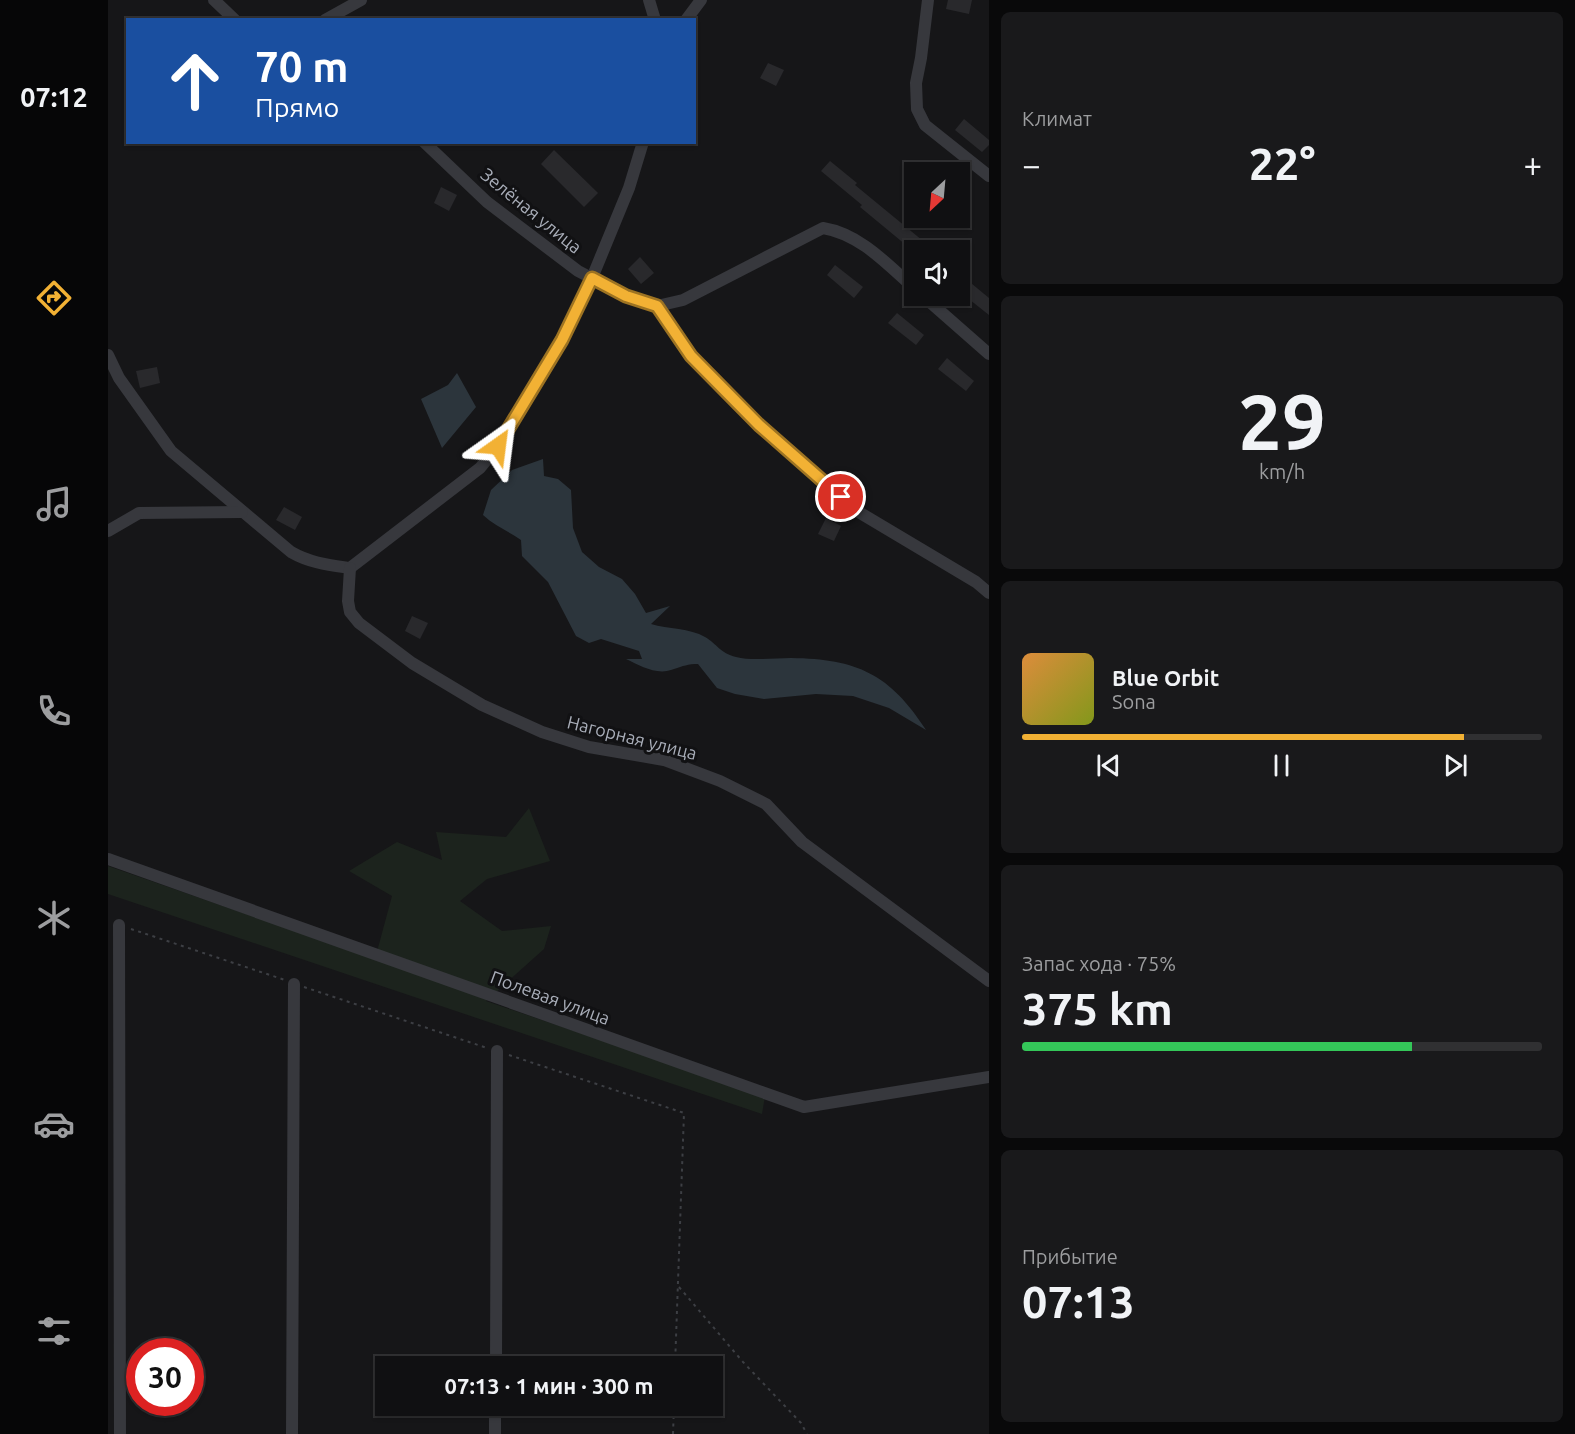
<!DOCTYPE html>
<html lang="ru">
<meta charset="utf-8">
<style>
:root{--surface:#101012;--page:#19191b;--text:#f1f3f6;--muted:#9c9d9f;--line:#303032;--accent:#f2b134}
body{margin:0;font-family:Ubuntu,sans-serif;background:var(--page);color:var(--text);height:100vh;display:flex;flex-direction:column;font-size:22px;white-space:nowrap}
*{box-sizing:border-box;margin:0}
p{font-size:20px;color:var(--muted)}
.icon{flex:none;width:33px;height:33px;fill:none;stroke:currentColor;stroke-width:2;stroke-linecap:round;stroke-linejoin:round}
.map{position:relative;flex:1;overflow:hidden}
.details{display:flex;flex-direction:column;gap:12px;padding:12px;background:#09090a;width:586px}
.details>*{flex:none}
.guide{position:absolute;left:18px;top:18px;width:570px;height:126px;border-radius:0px;box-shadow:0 2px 4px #0004,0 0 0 2px var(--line);background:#1a4fa0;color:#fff;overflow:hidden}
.needle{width:39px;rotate:206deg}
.buttons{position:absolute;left:796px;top:162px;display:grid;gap:12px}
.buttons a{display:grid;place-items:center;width:66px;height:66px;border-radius:0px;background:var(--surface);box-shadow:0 2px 4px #0004,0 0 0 2px var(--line);font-size:30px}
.speed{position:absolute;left:18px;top:1338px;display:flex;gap:12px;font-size:30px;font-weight:700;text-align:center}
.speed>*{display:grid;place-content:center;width:78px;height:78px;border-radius:50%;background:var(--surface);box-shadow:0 2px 4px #0004,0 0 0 2px var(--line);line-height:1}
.speed .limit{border:9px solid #d22;background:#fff;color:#111}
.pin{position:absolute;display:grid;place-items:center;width:51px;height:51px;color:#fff;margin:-26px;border:3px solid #fff;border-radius:50%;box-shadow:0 2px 6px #0007}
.me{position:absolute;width:66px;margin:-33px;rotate:31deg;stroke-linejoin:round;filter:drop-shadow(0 0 4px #0008)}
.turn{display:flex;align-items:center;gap:21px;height:126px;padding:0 30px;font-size:27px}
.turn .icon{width:78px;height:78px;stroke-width:2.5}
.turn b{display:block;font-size:42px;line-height:51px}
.big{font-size:45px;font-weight:700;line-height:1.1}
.details .widget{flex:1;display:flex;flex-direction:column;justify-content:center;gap:9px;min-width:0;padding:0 21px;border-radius:9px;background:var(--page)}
.details .dial{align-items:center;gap:0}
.dial b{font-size:78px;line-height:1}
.song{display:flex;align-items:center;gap:18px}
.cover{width:72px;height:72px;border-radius:9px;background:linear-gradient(135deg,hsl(30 70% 55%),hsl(70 70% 35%))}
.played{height:6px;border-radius:3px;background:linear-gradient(90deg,var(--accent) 85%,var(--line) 85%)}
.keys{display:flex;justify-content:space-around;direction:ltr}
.heat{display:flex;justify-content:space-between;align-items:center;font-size:33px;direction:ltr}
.charge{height:9px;border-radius:4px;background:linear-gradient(90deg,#34c759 75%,var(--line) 0)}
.trip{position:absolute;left:267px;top:1356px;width:348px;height:60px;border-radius:0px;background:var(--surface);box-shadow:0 2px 4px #0004,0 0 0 2px var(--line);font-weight:700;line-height:60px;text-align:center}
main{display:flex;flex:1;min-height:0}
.dock{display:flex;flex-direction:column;width:108px;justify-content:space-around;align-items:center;background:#060607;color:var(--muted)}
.dock .icon{width:42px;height:42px}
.dock .selected{color:var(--accent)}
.dock b{font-size:27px;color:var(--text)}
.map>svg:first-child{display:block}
.green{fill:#1c231d}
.water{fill:#2c353c}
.building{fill:#29292c}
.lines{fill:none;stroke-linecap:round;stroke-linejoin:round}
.path{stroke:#3d3f44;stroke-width:2;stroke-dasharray:3 4.5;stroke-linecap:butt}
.minor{stroke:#37383d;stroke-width:12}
.route-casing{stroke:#9d7322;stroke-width:15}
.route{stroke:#f2b134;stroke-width:10}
.labels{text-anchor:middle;stroke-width:6;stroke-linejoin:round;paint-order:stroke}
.street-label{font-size:18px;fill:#a8adb8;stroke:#111113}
</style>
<main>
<nav class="dock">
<b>07:12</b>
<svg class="icon selected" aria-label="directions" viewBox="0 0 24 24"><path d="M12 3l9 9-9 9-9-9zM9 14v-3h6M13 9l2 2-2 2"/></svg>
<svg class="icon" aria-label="music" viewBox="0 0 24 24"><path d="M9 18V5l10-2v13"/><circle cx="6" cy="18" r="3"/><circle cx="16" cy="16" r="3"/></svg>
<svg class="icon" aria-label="phone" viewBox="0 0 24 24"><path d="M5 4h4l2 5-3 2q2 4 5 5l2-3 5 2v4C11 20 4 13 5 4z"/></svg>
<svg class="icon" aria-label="climate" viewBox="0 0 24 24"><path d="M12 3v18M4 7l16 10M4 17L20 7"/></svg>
<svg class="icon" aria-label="car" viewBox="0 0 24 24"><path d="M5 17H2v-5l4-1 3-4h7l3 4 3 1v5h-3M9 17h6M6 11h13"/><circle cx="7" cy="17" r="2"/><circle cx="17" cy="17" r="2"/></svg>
<svg class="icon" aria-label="filters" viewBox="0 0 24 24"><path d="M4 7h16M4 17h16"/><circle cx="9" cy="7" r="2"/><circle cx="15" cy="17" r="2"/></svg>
</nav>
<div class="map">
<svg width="881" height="1434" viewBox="0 0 881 1434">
<rect width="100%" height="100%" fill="#161618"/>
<path class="green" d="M421,808L442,861L379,879L352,901L394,931L443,926L436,949L378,1001L657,1096L654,1114L0,894V866L267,959L284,896L241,871L289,842L334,860L328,832L398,837Z"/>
<g class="water">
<path d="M349,373L368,407L334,448L313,399L340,385Z"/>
<path d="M435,459L436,476L450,479L463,490L465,528L474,552L491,567L514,579L527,594L538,613L562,606L543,624C560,629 582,628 597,637C609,644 612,653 628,657C643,661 667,658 683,658C749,659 782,674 818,730L781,708L745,696L708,694L656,699L627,694L609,688L590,664C580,664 575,666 566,669C549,676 533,666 518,659H534L531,651L493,639L481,643L468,636L440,582L414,556L413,540C400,531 387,526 375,515L383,490L404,470Z"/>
</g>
<g class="building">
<path d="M840,0H864L861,14L838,9Z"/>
<path d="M660,63L676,70L668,86L652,78Z"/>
<path d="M856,119L881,140V145L874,152L847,130Z"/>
<path d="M446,150L490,193L476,207L433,164Z"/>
<path d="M722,161L749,183L747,185L826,250H804L752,207L754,205L713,171Z"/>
<path d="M333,187L349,195L341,211L326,203Z"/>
<path d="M532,257L546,273L533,284L520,269Z"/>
<path d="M727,265L755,287L746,298L719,275Z"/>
<path d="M852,274L881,298V315L852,292Z"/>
<path d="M789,313L816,335L808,345L780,323Z"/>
<path d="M839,358L866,381L858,391L830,369Z"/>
<path d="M49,367L52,383L32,388L28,371Z"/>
<path d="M176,507L194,517L187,530L168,520Z"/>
<path d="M718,518L733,526L726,541L710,534Z"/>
<path d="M304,616L320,623L312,639L297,631Z"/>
</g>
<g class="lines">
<g class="path">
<path d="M23,929L177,980"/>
<path d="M196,987L379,1048"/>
<path d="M401,1055L576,1113L567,1366"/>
<path d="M571,1287L635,1362L693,1423L699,1434"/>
<path d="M565,1434L566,1406"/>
</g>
<g class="minor">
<path d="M106,0L127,20"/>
<path d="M541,0L547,20"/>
<path d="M820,0L813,58L808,83L809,109L817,125L881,176"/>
<path d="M217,20L253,0"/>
<path d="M578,20L593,0"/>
<path d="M316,142L379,202L470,271L518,296L549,306L575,300L715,228C752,234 779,264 807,289"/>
<path d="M815,296L881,354"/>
<path d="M549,306L583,356L651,425L749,511L868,582L881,593"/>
<path d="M0,355L11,378L63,451L183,552C202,563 221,565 242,568L372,468L390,446L454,340L484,278L521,188L535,142"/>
<path d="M0,531L31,513L134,512"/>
<path d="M242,568L240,601L242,612L251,623L304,663L374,705L434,732L481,747L556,760L612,781L658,804L694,842L881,981"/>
<path d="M0,859L696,1107L881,1077"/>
<path d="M11,925L12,1434"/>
<path d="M388,1366L389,1051"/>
<path d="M184,1434L186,984"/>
<path d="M387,1434V1406"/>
</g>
</g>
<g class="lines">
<defs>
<path id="route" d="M390,446L454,340L484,278L518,296L549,306L583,356L651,425L733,497"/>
</defs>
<use href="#route" class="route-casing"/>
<use href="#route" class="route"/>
</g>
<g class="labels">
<g class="street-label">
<text transform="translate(423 211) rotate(39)" y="6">Зелёная улица</text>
<text transform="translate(524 738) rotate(14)" y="6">Нагорная улица</text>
<text transform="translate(442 998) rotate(20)" y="6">Полевая улица</text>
</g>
</g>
</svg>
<div class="buttons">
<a><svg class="needle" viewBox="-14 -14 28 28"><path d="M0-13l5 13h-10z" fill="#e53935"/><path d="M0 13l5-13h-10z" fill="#9c9d9f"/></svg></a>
<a><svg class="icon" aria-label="sound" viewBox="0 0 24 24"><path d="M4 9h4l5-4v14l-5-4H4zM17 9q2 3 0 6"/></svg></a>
</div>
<div class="speed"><div class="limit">30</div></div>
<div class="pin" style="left:733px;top:497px;background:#d93025"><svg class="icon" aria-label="arrive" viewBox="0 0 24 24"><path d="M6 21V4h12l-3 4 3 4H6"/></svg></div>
<svg class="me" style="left:390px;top:446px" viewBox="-20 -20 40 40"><path d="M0-17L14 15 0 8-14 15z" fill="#f2b134" stroke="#fff" stroke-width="4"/></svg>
<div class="trip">07:13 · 1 мин · 300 m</div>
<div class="guide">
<div class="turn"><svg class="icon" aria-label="ahead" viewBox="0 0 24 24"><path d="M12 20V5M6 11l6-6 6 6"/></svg><div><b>70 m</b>Прямо</div></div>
</div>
</div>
<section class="details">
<div class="widget"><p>Климат</p>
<div class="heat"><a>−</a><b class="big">22°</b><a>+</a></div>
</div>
<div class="widget dial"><b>29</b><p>km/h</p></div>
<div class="widget">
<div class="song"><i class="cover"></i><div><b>Blue Orbit</b><p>Sona</p></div></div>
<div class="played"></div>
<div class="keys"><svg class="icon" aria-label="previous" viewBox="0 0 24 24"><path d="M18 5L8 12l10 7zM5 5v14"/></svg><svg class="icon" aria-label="pause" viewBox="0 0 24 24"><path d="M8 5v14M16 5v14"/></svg><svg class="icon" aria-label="next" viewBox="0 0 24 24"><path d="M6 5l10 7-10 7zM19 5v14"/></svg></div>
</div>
<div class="widget"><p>Запас хода · 75%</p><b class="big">375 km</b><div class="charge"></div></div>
<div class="widget"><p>Прибытие</p><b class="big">07:13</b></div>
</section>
</main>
